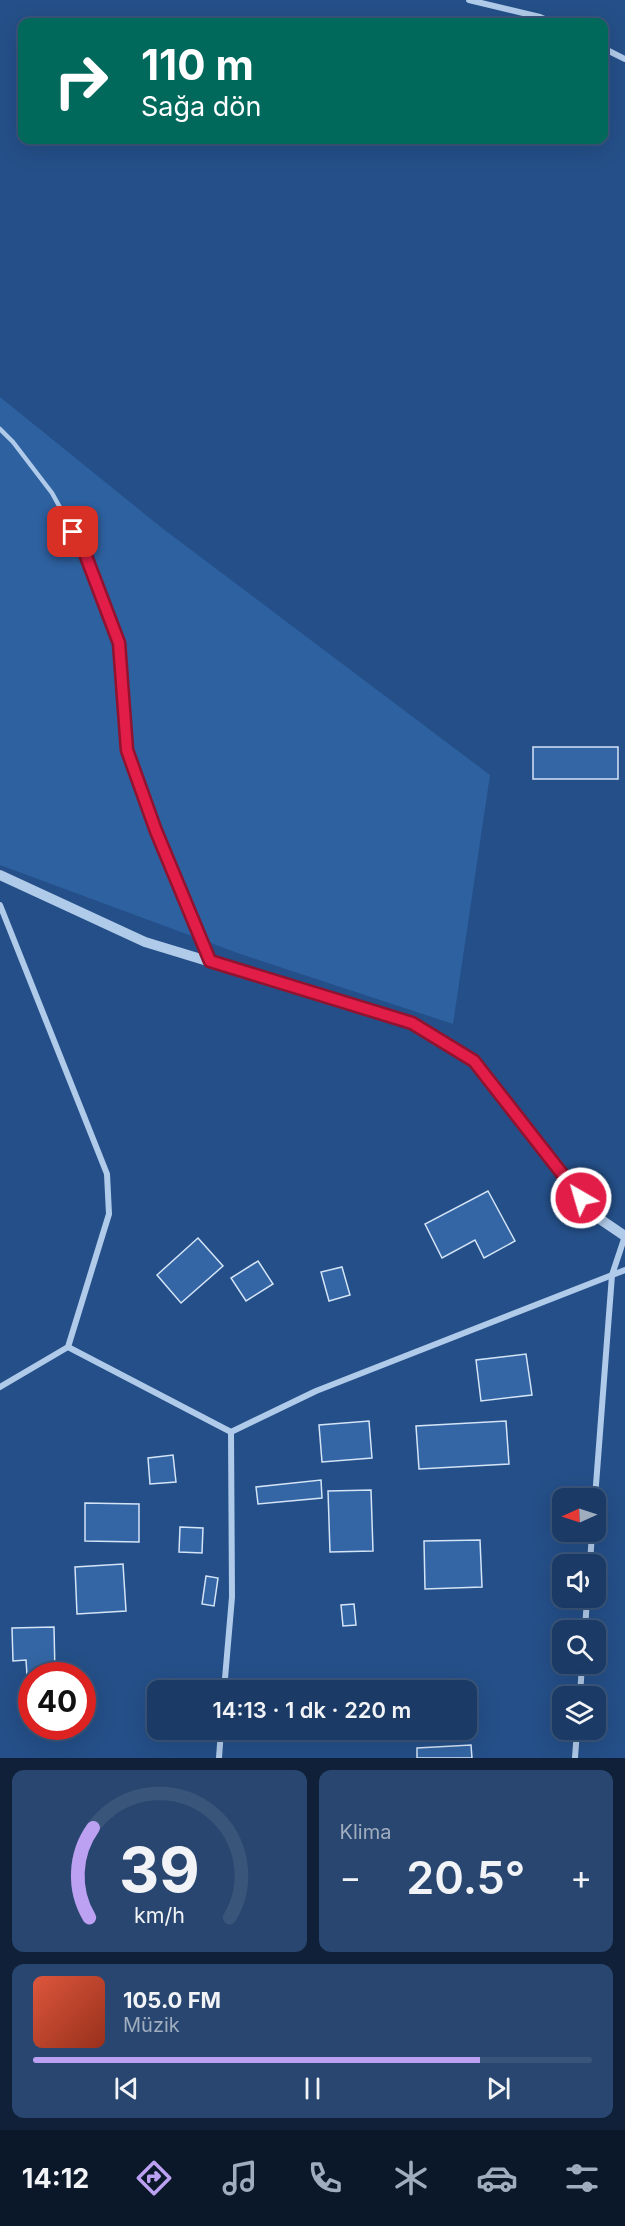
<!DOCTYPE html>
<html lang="tr">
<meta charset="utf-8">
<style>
:root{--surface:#1b3b66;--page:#28466f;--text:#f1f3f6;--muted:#a0adbf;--line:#39557a;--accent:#bca0f2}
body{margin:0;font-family:Inter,sans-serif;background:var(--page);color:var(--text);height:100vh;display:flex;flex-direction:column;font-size:22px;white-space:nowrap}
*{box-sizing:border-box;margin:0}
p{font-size:20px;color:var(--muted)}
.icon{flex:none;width:33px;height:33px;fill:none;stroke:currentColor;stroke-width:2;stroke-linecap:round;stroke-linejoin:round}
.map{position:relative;height:1758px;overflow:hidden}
.panel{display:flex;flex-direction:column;gap:12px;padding:12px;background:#0f2038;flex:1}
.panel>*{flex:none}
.top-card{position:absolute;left:18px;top:18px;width:590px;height:126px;border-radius:12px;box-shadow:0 6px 24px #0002,0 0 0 2px var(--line);background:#00695c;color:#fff;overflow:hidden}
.needle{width:39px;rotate:267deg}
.controls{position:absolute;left:552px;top:1488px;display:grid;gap:12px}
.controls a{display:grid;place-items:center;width:54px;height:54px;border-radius:12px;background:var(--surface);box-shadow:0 6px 24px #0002,0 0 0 2px var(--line);font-size:30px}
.speed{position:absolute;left:18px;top:1662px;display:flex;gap:12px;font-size:30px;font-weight:700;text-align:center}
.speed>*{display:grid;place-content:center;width:78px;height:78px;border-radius:50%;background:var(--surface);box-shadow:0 6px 24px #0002,0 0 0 2px var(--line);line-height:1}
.speed .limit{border:9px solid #d22;background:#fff;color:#111}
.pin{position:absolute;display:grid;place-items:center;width:51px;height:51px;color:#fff;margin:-26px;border-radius:12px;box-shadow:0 3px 9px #0006}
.me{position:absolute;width:66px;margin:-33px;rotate:322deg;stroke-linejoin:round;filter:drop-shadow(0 0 4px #0008)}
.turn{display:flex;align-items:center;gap:21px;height:126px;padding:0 24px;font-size:27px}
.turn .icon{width:78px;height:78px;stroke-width:2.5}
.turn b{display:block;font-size:42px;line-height:51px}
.big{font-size:45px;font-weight:600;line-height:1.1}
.panel .tile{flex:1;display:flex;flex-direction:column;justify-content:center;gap:9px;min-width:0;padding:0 21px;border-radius:12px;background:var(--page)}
.panel .dial{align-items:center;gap:0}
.dial svg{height:156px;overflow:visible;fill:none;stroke:var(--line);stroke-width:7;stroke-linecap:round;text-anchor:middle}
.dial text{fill:var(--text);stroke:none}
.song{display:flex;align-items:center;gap:18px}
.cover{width:72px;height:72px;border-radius:9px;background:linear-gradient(135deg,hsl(10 70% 55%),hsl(10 70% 35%))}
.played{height:6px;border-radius:3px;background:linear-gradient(90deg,var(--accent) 80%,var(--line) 80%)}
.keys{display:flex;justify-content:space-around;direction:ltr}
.heat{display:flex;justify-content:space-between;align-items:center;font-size:33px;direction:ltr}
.panel .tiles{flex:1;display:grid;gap:12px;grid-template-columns:1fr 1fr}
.tile:last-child{grid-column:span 2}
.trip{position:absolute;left:147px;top:1680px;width:330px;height:60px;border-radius:12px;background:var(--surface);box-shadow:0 6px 24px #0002,0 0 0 2px var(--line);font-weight:600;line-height:60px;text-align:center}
.tabs{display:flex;height:96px;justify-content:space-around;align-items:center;background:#0b1829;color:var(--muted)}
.tabs .icon{width:42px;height:42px}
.tabs .current{color:var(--accent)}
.tabs b{font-size:27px;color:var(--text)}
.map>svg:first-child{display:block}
.green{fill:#2e61a0}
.building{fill:#3466a5;stroke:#d4e4f7;stroke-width:1.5}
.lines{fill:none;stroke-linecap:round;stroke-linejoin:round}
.service{stroke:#b0cae9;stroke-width:4.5}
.minor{stroke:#b0cae9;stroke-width:6}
.tertiary{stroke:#b0cae9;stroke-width:10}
.route-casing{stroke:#92132f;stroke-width:15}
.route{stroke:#e11d48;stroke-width:10}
</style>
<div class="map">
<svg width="625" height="1758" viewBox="0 0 625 1758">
<rect width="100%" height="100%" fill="#244f88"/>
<path class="green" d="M0,397L162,528L490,775L453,1024L243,955L0,865Z"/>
<g class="building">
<rect x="533" y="747" width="85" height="32"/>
<path d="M488,1191L515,1241L484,1258L475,1240L442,1258L425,1224Z"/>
<path d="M198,1238L223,1266L181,1303L157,1275Z"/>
<path d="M258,1261L273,1284L246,1301L231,1278Z"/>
<path d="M342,1267L350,1295L329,1301L321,1272Z"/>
<path d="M526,1354L532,1395L481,1401L476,1360Z"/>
<path d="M369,1421L372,1458L322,1462L319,1425Z"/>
<path d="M506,1421L509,1464L419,1469L416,1426Z"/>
<path d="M173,1455L176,1482L150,1484L148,1458Z"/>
<path d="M321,1480L322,1498L258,1504L256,1487Z"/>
<path d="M371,1490L373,1551L330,1552L328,1491Z"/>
<path d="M85,1503L139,1504V1542L85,1541Z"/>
<path d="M180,1527L203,1528L202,1553L179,1552Z"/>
<path d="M480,1540L482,1587L425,1589L424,1541Z"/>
<path d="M123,1564L126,1611L77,1614L75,1567Z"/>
<path d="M206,1576L218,1578L214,1606L202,1604Z"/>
<path d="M354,1604L356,1625L343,1626L341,1605Z"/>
<path d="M54,1627L55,1674L27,1675L26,1660L13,1661L12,1628Z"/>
<path d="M471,1745L472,1758H417V1748Z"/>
</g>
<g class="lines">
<path class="service" d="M0,429L13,442L52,493L84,551L119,643L127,750L156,831L209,959"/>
<g class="minor">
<path d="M469,0L540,17L551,22"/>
<path d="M603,48L625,59"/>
<path d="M0,905L107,1174L109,1214L68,1347L0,1387"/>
<path d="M68,1347L231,1432"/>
<path d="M231,1432L316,1391L625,1270"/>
<path d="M595,1498L612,1275L625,1236"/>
<path d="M590,1564L592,1532"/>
<path d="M585,1630L587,1598"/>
<path d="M224,1690L232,1597L231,1432"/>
<path d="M580,1696L582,1664"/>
<path d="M219,1758L221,1730"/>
<path d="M575,1758L577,1730"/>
</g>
<path class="tertiary" d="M0,875L145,942L412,1023L474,1061L594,1215L625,1236"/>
</g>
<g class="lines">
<defs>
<path id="route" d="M73,532L84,551L119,643L127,750L156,831L210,961L412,1023L474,1061L581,1198"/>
</defs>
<use href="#route" class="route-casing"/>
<use href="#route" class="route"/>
</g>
</svg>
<div class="controls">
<a><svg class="needle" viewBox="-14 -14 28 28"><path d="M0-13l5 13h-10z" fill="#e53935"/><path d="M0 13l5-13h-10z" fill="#a0adbf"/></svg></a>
<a><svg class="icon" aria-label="sound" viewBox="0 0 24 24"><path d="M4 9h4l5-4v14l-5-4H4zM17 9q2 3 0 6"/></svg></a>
<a><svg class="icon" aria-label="search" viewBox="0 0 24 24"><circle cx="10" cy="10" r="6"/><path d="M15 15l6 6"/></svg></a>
<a><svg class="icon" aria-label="layers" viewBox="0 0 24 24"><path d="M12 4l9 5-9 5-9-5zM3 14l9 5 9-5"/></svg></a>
</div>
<div class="speed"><div class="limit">40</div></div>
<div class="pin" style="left:73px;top:532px;background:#d93025"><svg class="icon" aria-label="arrive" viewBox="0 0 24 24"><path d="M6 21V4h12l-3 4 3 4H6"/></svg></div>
<svg class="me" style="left:581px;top:1198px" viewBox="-20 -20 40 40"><circle r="17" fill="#e11d48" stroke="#fff" stroke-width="3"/><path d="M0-11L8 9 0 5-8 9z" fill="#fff"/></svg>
<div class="trip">14:13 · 1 dk · 220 m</div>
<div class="top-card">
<div class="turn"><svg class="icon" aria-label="right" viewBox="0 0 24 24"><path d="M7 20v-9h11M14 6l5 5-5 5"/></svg><div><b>110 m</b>Sağa dön</div></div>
</div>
</div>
<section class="panel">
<div class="tiles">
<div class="tile dial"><svg viewBox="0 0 100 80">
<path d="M14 69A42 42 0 1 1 86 69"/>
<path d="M14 69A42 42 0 0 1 16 23" stroke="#bca0f2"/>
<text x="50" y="56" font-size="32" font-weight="700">39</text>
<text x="50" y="72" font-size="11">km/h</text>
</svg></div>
<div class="tile"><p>Klima</p>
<div class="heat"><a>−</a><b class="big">20.5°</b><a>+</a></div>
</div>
<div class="tile">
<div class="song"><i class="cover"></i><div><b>105.0 FM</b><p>Müzik</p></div></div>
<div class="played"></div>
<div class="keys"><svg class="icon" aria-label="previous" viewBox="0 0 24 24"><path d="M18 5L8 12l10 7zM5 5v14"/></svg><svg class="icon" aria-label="pause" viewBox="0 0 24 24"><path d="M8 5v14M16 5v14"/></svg><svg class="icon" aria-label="next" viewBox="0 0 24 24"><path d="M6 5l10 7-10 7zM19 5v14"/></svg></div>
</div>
</div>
</section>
<nav class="tabs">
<b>14:12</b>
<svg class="icon current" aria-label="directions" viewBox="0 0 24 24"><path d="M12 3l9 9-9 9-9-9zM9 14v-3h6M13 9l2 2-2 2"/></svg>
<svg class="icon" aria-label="music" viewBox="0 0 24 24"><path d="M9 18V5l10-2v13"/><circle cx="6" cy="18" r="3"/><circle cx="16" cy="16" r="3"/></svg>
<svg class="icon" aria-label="phone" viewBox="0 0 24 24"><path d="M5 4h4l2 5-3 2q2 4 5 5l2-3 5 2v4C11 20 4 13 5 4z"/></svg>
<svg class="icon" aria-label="climate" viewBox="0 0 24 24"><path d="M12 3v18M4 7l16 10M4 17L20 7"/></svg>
<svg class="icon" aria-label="car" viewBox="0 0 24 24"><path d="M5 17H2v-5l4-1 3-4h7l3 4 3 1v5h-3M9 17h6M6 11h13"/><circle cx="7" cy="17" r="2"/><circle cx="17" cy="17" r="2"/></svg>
<svg class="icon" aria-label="filters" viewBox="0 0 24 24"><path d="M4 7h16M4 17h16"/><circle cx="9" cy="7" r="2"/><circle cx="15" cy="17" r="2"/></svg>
</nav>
